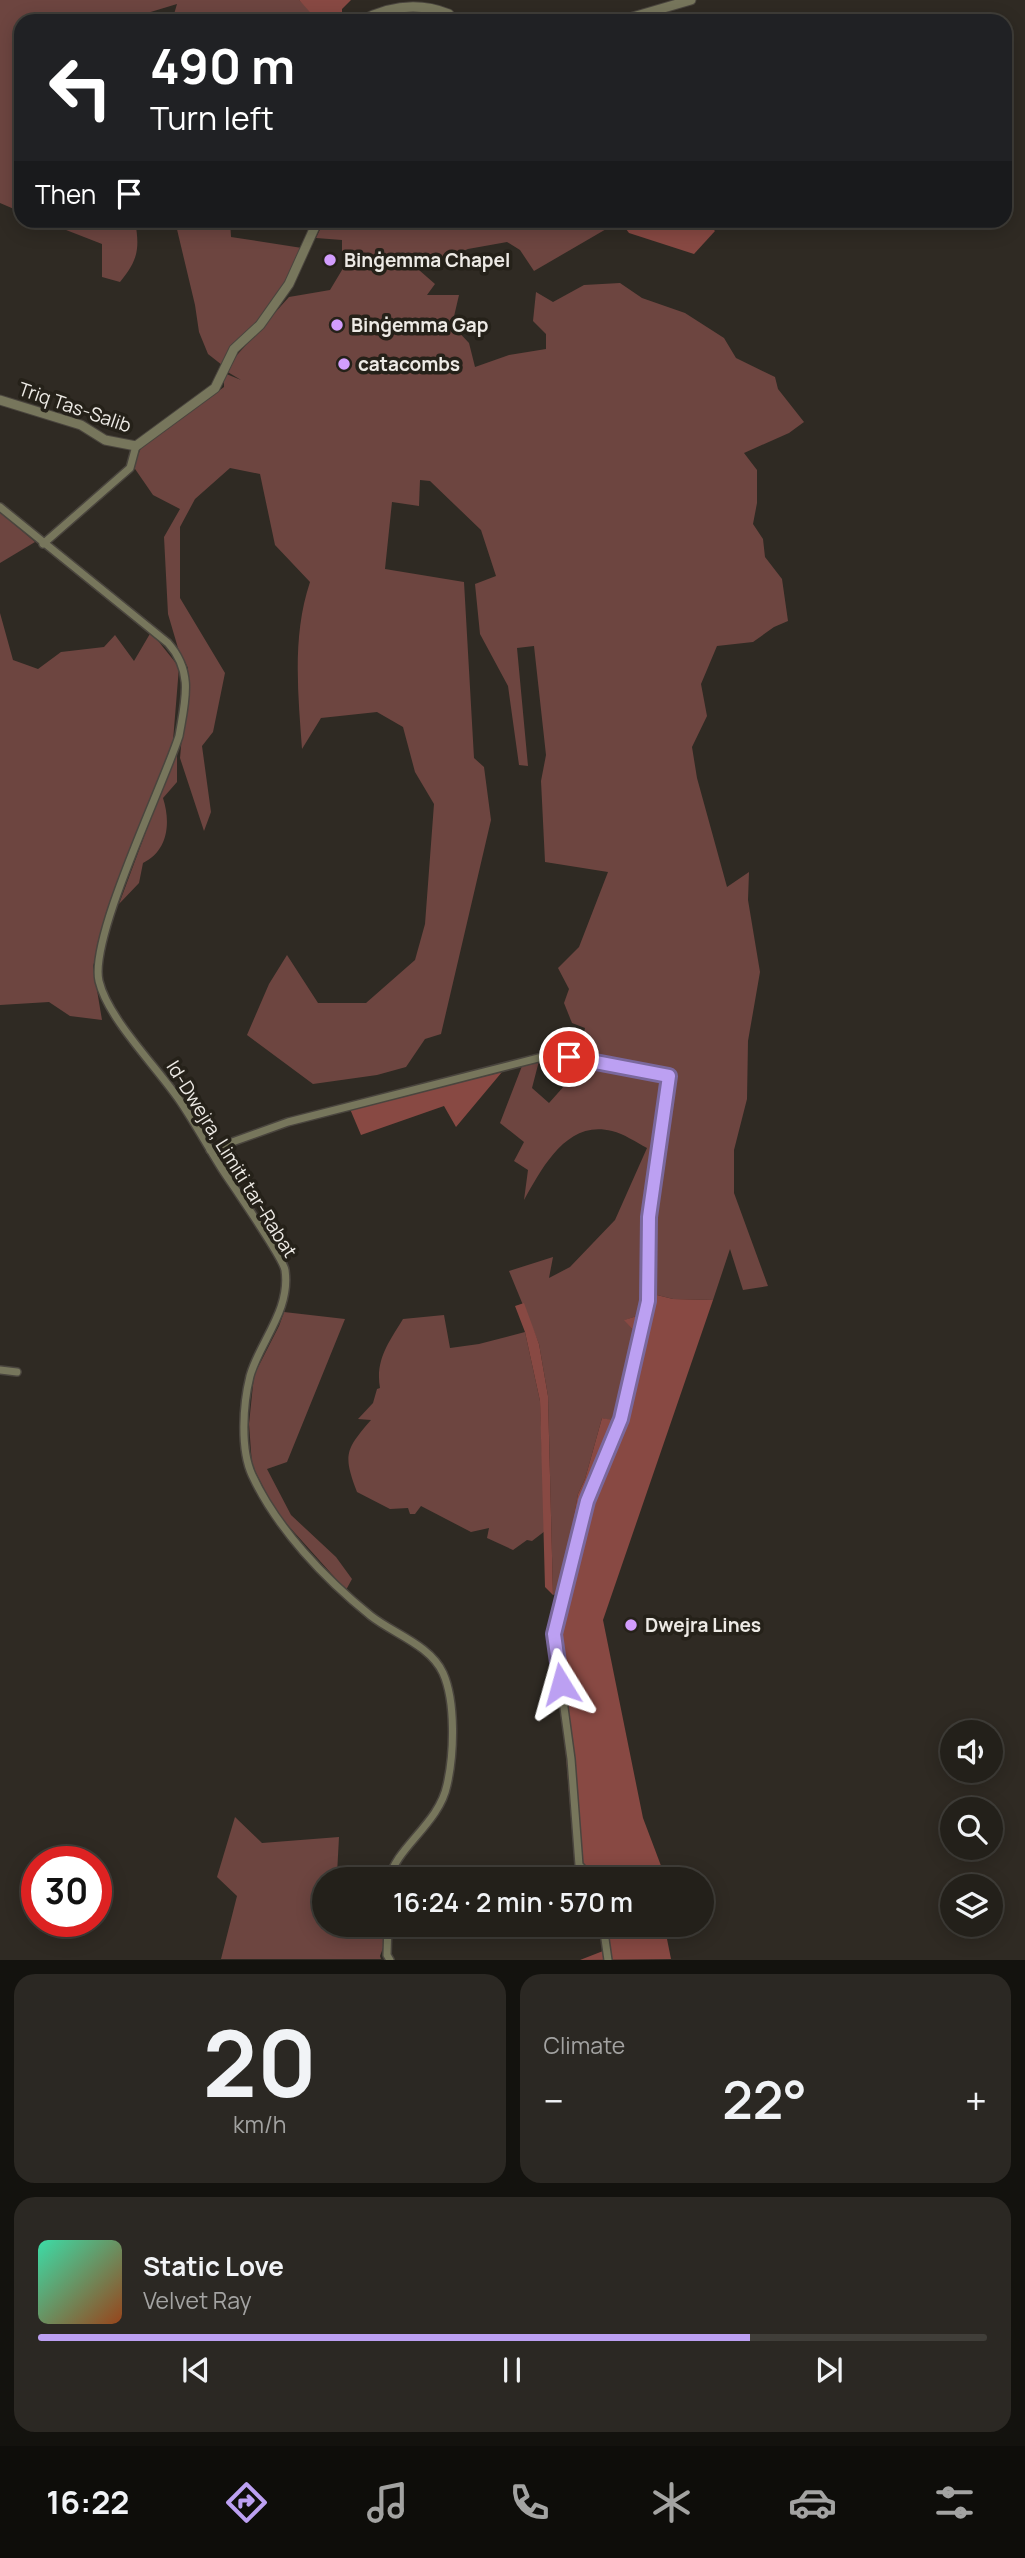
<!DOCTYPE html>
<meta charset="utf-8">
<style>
:root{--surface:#23201a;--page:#2b2823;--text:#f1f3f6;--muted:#a3a3a2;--line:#403e39;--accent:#bca0f2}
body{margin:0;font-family:Manrope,sans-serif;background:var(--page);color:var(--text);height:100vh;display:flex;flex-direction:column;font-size:26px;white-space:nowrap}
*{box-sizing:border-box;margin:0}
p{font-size:23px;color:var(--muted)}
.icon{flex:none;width:38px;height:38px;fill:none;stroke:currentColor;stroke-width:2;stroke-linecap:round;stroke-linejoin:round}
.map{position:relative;height:1960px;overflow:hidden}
.sheet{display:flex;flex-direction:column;gap:14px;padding:14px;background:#13120e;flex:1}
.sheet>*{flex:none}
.hud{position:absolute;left:14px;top:14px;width:998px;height:214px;border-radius:21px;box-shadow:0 4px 18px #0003,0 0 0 2px var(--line);background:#202124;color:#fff;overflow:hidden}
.buttons{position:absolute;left:940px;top:1720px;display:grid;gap:14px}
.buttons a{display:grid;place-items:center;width:63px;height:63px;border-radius:50%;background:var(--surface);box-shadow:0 4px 18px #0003,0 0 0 2px var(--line);font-size:35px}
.speed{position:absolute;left:21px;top:1846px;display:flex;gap:14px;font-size:35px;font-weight:700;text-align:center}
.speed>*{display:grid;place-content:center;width:91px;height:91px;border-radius:50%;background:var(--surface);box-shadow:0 4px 18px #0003,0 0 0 2px var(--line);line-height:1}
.speed .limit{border:10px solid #d22;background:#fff;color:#111}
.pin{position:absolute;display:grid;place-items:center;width:60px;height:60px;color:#fff;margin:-30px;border:4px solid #fff;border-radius:50%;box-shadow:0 2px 7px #0007}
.me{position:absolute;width:77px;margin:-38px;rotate:352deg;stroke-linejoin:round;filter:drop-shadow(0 0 5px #0008)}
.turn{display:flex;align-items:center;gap:24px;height:147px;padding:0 21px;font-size:32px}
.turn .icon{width:91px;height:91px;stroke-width:2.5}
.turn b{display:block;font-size:49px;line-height:60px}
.then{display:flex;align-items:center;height:66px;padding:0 21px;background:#0003;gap:14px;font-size:26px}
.big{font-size:52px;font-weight:600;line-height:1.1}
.sheet .widget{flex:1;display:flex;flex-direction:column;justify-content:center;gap:10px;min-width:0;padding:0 24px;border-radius:21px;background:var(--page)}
.sheet .dial{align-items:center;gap:0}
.dial b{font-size:91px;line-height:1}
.song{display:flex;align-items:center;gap:21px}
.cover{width:84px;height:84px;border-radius:10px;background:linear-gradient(135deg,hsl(160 70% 55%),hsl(20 70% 35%))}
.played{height:7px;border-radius:4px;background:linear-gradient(90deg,var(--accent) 75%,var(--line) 75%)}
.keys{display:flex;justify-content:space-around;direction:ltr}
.heat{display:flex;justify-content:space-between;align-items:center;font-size:38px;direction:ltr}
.sheet .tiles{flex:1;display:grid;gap:14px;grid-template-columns:1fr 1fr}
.widget:last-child{grid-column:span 2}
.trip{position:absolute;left:312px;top:1867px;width:402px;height:70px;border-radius:35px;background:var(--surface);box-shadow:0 4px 18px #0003,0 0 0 2px var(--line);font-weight:600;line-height:70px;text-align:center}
.menu{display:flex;height:112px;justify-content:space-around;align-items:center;background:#0e0d0a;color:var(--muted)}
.menu .icon{width:49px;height:49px}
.menu .selected{color:var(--accent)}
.menu b{font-size:32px;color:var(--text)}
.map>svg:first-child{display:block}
.green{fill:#6d4540}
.forest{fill:#884943}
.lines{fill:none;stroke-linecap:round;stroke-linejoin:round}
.minor-casing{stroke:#4a453e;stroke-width:10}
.tertiary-casing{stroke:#4a453e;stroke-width:11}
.minor{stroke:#77765c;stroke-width:7}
.tertiary{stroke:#77765c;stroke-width:9}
.route-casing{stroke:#7a689d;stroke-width:18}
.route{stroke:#bca0f2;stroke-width:12}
.poi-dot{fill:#d29dfd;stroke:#252119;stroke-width:2.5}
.labels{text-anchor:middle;stroke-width:7;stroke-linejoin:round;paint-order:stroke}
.poi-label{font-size:19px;font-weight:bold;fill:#edeae5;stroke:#252119;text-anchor:start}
.street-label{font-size:19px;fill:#edeae5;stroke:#252119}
</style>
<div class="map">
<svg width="1025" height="1960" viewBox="0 0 1025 1960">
<rect width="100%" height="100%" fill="#2f2a23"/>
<g class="green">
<path d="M0,0H299L316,16V21H172L177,4L144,14L136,21H21V212L0,203Z"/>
<path d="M408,10L432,11L449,21H369L382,14Z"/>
<path d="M43,221H135C140,249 138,260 120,282L102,277V244Z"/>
<path d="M175,221H230L231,237L302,248C284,292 253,329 222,365L208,354L199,332L195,305Z"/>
<path d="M324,221H620L534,271L520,250L507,242L468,249L419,270L435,284L427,295H459L452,325L469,343L475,367L509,355L546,349V334L533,321L536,292L553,302L584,285L620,283L642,298L685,313L724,338L736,358L775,377L778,389L804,422L789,433L744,453L757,470V503L753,524L763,539L765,557L782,579L788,621L774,627L753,642L717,646L701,684L707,716L692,747L697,778L727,887L749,872L748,900L760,972L748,1041L747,1099L734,1150V1193L768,1286L743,1290L730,1249L713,1300L673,1299L645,1292L637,1316L625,1320L633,1330L612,1421L602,1418L585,1479L578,1494L560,1593L553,1595L548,1396L539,1344L509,1271L553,1257L549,1278L570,1267L615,1220L647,1148C636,1142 624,1134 612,1131C567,1119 542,1168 524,1200L528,1170L514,1161L524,1142L500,1123L522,1066L539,1061L532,1088L549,1103L590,1057L553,1050L559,1033L583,1038L585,1028L572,1023L564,1003L569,989L558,968L579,947L608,872L545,862L541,781L546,755L534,646L517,648L528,766L519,765L508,686L480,634L475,584L496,576L481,530L430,481L420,480L419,506L392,502L385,569L464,582L474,758L484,767L491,820L441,1034L425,1039L406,1067L377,1075L313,1084L247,1035L269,984L287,955L318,1003H366L415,960L425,924L434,804L415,772L403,727L377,712L321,718L302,749C298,693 292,636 310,582L275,545L260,474L230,468L195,499L180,527V598L225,673L213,732L202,746L211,812L204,831L180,758L188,668L178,648L168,614L164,537L180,509L153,495L133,466L141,448L224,387V373L241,380L226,371L237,355L289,297L330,290L342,270V240L316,238Z"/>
<path d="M0,512L35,542L0,563Z"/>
<path d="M0,613L13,660L38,669L61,652L104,647L115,635L134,661L151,632L179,667L173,741L130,851L93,966L102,1020L70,1016L49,1002L0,1005Z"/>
<path d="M177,748V782L163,798C171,823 168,851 143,863L139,883L119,904Z"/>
<path d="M284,1312L345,1319L287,1462L267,1469L291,1515L336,1557L352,1579L346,1590L276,1512L252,1465L249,1424L254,1375L279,1326Z"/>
<path d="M444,1315L450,1348L479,1344L525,1332L540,1401L545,1531L532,1541L527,1540L513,1550L487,1538L489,1528L471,1532L421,1506L415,1514H410L408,1508L390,1509L357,1492C343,1455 345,1450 371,1420L358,1419L373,1403L377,1389L380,1388C375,1360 389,1342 403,1319Z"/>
<path d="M235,1817L262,1843L339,1837L337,1874L382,1877L383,1879L324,1880V1925H384L383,1948L380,1956L381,1959H221L237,1896L217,1877Z"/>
</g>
<g class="forest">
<path d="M299,0H351L342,9V17L338,21H318Z"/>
<path d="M620,221H705L715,231L694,254L629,233Z"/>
<path d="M502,1072L456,1127L444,1106L361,1135L350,1109Z"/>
<path d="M645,1292L673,1299L713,1300L603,1620L643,1818L666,1879H578L577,1877L584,1873L575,1866L565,1744L554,1659L548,1650L578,1494L585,1479L602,1418L612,1420L633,1330L624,1320L637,1316Z"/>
<path d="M524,1303L539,1344L548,1396L553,1595L545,1587L540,1401L525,1332L515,1306Z"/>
<path d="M599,1925H679L665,1929L671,1959L580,1960L603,1951Z"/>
</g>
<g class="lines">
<defs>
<g id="minor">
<path d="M0,507L168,643C194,672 185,701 179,736C163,786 89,938 99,981C108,1019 157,1067 180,1101C195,1123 208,1147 222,1169C233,1186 283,1257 285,1270C291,1310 260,1341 250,1376C243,1404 240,1449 252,1475C277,1529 325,1579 371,1616C394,1634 430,1645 443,1673C456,1702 454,1755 447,1785C439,1824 395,1848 389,1880"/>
<path d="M43,544L130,468L136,446"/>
<path d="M210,1150L288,1122L554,1054L669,1076L649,1217L648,1301L621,1419L587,1501L554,1634L571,1759L579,1865L593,1880"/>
<path d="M0,1370L17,1372"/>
<path d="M388,1925L387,1955L390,1960"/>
<path d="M603,1925L608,1960"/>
</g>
<g id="tertiary">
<path d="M361,21C389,6 419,2 449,14L452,21"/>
<path d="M619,21L691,0"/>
<path d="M0,400L81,425L105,440L136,446L215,388L234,349L260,325L289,284L318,220"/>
</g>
</defs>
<use href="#minor" class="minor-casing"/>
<use href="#tertiary" class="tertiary-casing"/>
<use href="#minor" class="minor"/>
<use href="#tertiary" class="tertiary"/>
</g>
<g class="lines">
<defs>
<path id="route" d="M561,1684L554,1634L587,1501L621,1419L648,1301L649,1217L669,1076L569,1057"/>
</defs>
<use href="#route" class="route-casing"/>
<use href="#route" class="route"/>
</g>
<g class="poi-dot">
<circle cx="330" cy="260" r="7"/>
<circle cx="337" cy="325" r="7"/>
<circle cx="344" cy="364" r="7"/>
<circle cx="631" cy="1625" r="7"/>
</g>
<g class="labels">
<g class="poi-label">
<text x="344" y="267">Binġemma Chapel</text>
<text x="351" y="332">Binġemma Gap</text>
<text x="358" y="371">catacombs</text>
<text x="645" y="1632">Dwejra Lines</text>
</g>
<g class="street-label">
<text transform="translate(75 407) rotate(19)" y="7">Triq Tas-Salib</text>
<text transform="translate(232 1159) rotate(58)" y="7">Id-Dwejra, Limiti tar-Rabat</text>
</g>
</g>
</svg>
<div class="buttons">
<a><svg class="icon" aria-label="sound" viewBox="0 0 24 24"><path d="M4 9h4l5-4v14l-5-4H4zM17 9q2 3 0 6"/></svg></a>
<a><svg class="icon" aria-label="search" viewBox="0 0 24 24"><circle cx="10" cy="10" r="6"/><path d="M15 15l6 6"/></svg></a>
<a><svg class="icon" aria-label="layers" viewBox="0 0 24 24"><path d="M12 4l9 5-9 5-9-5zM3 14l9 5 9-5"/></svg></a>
</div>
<div class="speed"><div class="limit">30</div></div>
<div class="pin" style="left:569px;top:1057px;background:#d93025"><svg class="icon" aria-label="arrive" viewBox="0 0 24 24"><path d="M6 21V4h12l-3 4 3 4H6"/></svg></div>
<svg class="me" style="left:561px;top:1684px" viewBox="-20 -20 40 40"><path d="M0-17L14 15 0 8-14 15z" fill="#bca0f2" stroke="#fff" stroke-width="4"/></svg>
<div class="trip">16:24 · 2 min · 570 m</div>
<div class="hud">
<div class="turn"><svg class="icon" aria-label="left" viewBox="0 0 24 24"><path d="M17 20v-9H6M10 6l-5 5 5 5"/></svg><div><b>490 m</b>Turn left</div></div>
<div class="then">Then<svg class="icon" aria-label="arrive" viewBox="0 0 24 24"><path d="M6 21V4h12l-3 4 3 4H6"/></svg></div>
</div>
</div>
<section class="sheet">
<div class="tiles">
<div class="widget dial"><b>20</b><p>km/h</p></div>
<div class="widget"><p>Climate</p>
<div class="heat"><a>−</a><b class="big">22°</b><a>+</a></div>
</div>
<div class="widget">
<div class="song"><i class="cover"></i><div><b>Static Love</b><p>Velvet Ray</p></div></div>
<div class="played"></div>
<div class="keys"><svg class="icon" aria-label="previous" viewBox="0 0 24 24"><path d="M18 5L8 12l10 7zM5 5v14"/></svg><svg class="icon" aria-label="pause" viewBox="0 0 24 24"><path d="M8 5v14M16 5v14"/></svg><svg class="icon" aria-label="next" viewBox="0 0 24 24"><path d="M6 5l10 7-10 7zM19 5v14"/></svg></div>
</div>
</div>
</section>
<nav class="menu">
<b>16:22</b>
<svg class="icon selected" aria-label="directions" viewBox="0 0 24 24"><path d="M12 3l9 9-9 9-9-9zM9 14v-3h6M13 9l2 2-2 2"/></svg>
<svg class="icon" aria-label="music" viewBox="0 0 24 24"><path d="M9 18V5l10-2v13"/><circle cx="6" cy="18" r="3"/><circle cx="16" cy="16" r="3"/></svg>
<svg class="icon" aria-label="phone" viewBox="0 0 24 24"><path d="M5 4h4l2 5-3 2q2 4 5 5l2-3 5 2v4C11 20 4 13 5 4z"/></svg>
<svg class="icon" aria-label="climate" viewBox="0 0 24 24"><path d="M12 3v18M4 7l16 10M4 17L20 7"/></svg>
<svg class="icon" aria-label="car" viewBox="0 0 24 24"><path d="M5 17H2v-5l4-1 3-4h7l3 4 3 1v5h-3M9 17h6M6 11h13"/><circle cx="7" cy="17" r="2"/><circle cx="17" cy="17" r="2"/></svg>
<svg class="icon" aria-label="filters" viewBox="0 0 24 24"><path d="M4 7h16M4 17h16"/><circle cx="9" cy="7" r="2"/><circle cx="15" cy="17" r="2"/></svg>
</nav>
